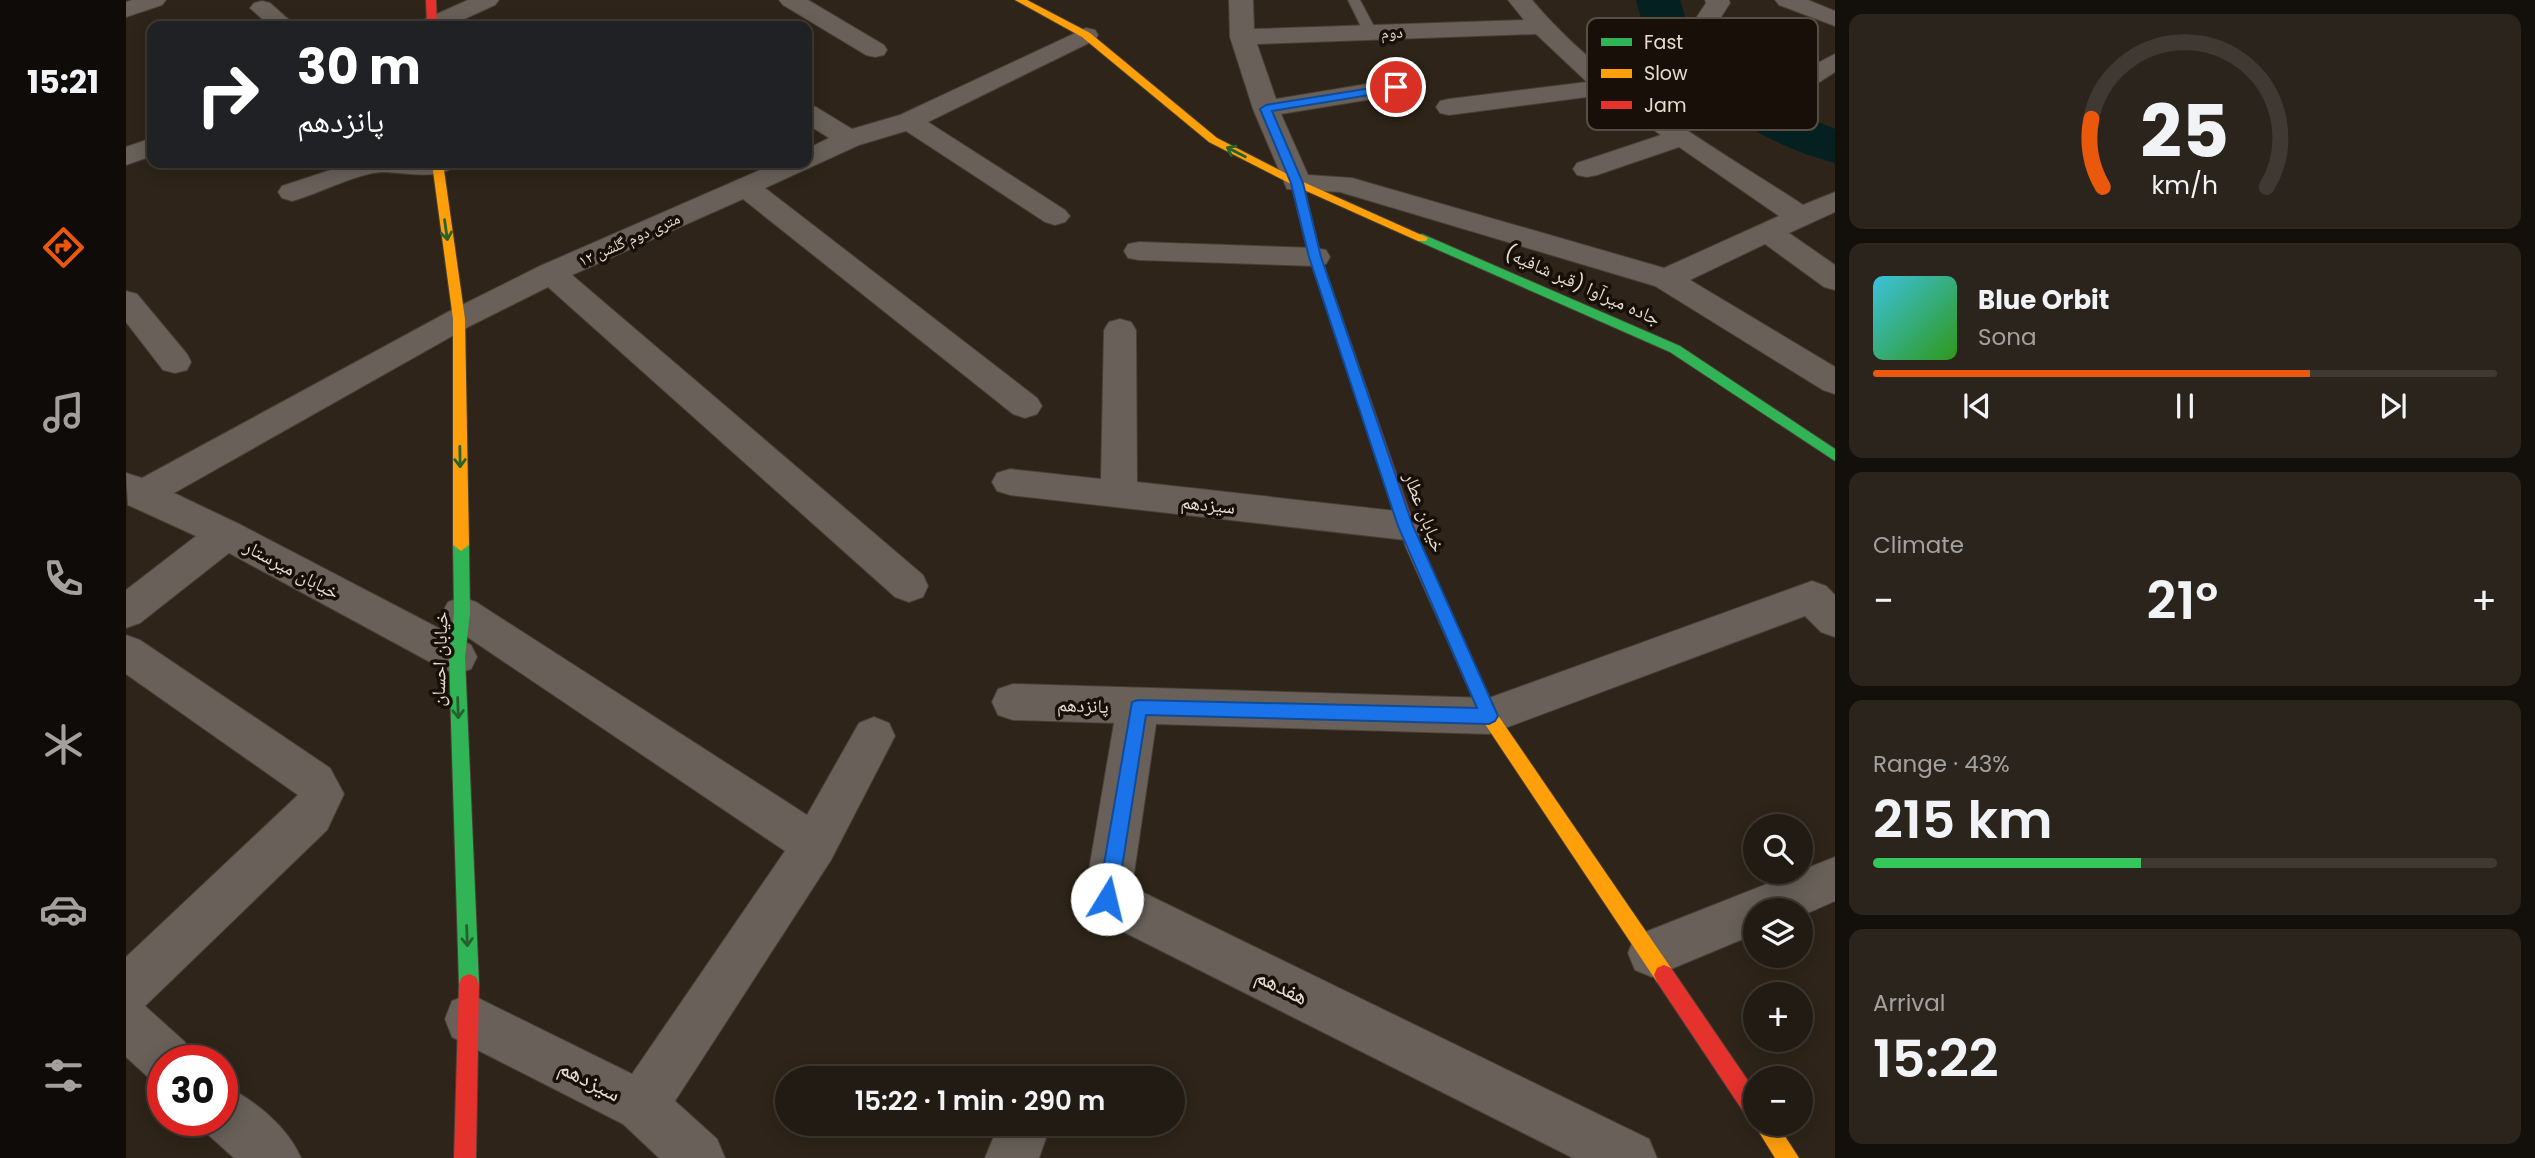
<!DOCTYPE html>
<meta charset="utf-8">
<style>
:root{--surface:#221b13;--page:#2a241c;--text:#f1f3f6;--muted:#a2a1a0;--line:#3f3933;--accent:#ea580c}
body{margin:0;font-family:Poppins,"Noto Naskh Arabic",sans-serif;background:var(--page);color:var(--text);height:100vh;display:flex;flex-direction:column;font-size:26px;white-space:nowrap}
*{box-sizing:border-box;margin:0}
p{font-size:23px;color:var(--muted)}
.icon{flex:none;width:38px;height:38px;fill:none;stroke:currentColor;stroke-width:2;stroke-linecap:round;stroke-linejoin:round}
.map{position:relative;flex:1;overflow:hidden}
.details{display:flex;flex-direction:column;gap:14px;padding:14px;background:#130f0a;width:700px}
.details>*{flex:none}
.guide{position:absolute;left:21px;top:21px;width:665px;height:147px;border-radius:14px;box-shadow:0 4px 18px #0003,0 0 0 2px var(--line);background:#202124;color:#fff;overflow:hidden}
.tools{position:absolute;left:1617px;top:814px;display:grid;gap:14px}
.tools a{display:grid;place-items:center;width:70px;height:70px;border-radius:50%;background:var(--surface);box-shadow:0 4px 18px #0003,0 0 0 2px var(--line);font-size:35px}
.speed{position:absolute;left:21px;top:1045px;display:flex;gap:14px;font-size:35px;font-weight:700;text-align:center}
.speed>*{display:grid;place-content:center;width:91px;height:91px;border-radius:50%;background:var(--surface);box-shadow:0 4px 18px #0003,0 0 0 2px var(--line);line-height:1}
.speed .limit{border:10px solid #d22;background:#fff;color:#111}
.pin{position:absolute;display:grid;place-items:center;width:60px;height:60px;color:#fff;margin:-30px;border:4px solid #fff;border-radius:50%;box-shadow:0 2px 7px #0007}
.me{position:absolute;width:77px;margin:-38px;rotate:9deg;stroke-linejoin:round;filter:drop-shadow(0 0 5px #0008)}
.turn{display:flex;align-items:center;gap:24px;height:147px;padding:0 35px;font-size:32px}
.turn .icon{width:91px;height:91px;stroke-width:2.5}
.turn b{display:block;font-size:49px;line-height:60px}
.big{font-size:52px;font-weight:600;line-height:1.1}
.details .widget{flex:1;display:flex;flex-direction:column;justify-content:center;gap:10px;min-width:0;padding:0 24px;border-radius:14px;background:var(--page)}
.details .dial{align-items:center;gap:0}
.dial svg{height:182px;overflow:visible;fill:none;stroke:var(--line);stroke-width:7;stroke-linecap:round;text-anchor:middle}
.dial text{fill:var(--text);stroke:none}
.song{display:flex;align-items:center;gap:21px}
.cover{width:84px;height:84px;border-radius:10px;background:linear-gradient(135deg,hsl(190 70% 55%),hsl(110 70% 35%))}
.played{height:7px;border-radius:4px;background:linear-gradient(90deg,var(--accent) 70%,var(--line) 70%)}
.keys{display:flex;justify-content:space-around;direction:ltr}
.heat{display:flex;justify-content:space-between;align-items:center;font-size:38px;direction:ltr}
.charge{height:10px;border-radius:5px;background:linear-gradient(90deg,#34c759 43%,var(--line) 0)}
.trip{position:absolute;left:649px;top:1066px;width:410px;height:70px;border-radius:35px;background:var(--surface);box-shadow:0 4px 18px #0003,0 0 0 2px var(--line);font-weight:600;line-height:70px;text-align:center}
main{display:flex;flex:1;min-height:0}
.menu{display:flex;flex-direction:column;width:126px;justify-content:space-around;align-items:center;background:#0e0b08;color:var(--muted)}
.menu .icon{width:49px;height:49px}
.menu .active{color:var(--accent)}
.menu b{font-size:32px;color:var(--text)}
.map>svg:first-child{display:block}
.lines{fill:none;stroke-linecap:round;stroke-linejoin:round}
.river{fill:#042020;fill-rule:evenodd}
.lane-casing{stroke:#483f36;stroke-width:2}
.street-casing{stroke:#483f36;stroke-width:2}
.fast-casing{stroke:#483f36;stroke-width:2}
.slow-casing{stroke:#483f36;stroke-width:2}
.jam-casing{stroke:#483f36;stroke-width:2}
.lane{fill:#686059;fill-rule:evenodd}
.street{fill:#686059;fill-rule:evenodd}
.fast{fill:#30b455;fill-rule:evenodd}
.slow{fill:#ff9f0a;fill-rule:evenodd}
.jam{fill:#e5322d;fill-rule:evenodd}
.oneway{stroke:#24622e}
.route{fill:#1a73e8;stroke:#114b97;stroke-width:2}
.labels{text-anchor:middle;stroke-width:7;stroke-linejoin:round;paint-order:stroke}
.far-street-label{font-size:16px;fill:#e8dcd0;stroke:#181008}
.street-label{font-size:19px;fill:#e8dcd0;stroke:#181008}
.near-street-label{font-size:23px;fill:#e8dcd0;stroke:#181008}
.key{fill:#181008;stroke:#564d44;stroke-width:2}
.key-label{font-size:19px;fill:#e8dcd0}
</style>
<main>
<nav class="menu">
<b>15:21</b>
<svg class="icon active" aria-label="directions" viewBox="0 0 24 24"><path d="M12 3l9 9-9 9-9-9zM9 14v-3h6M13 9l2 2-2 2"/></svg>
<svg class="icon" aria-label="music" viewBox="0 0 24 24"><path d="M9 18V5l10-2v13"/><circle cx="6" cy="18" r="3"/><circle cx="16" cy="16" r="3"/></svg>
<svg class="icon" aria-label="phone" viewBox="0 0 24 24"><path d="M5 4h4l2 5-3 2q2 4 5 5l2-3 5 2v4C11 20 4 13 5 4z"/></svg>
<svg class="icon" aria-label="climate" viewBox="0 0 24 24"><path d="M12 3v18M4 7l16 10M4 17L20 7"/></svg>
<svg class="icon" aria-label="car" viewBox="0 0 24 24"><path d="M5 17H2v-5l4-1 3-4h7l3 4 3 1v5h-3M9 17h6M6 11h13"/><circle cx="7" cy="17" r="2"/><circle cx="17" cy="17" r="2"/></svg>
<svg class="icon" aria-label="filters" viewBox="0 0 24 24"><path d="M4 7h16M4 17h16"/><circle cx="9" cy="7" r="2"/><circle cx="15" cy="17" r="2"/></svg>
</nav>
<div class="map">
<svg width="1709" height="1158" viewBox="0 0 1709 1158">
<rect width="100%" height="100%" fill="#2e2419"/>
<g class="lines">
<path class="river" d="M1510,0H1554L1569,49L1644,102L1709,129V163C1641,146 1587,106 1532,66L1525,56Z"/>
<defs>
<path id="lane" d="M1222,0H1234L1251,32L1249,35H1239Z"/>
<g id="street">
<path d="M6,0H40L36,5L0,17V2Z"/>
<path d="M342,0H373L369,5L323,26H292L295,21Z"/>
<path d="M653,0H682L758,45L761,50L758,55L749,57L740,55L657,5Z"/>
<path d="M1103,0H1127L1128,29L1398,20L1382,0H1406C1479,87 1583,143 1677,205L1709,192V212L1663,233L1709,265V290L1698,287L1639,244L1564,280L1709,367V394L1697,390L1529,286L1214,192L1161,189L1127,109L1104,37ZM1410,34L1461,82L1323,99L1314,101L1310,107L1314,113L1323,115L1476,95L1535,135L1451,163L1447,169L1451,175L1461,177L1471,175L1553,147L1653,216L1538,268L1226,178L1182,175L1155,114L1271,95L1280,92L1284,87L1280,82L1271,79L1150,99L1131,44Z"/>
<path d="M1579,0H1603L1604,3L1586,31L1577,33L1568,31L1565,26L1580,3Z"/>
<path d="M1649,0H1682L1709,11V26L1653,5Z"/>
<path d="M136,1L144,3L170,26H144L124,8L128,3Z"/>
<path d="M960,28L969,30L972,35L969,40L802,122L939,210L944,216L939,222L929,225L919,222L780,131L733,145L639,188L911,398L916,406L911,414L899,418L887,414L617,199L446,275L797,575L802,586L797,597L783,602L769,597L422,287L344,326L48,493L113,524L345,645L351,657L345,669L331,674L317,669L103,553L14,623L0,628V590L70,536L2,505L0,473L16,478L322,312L414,266L650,163H681V149L703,138L681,124V105L690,107L726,129L774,115Z"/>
<path d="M1709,54V72C1691,83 1667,103 1646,97L1642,92L1646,87Z"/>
<path d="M26,138V156L0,165V147Z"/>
<path d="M226,163H331C318,182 277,172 256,172C232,173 192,194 166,201L156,198L152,192L156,186Z"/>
<path d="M1013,242L1189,248L1200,250L1204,257L1200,264L1189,266L1013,260L1002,258L998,251L1002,244Z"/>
<path d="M0,291L11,294L61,354L65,362L61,370L49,373L37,370L0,322Z"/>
<path d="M994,319L1005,322L1010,330L1011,482L1279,512L1292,516L1298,526L1292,536L1279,540L884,495L871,491L866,482L871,473L884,469L975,479L978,330L983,322Z"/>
<path d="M1686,581L1700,586L1709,595V637L1695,632L1679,616L1363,734L1030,724L1006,887L1523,1139L1531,1158H1447L964,915L958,899L988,723L887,720L872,715L866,702L872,689L887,684L1363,698Z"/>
<path d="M336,597L350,602L681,815L733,723L748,717L763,723L769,736L705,860L549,1101L591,1139L599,1158H533L497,1124L326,1037L319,1019L326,1001L344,994L506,1074L659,851L322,624L316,613L322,602Z"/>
<path d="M0,635L14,640L204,768L218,794L201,830L19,1006L59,1042L67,1060H37V1084L23,1078L0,1057V957L172,795L0,674Z"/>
<path d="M1709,857V901L1675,916V910H1629V934L1526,977L1509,970L1502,953L1509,936Z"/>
<path d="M96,1085C127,1098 162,1127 175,1158H108L77,1130L74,1120H96Z"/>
<path d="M873,1124H925L913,1158H859Z"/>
</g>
<g id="fast">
<path d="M1296,234L1554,346L1709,449V461L1544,352L1292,241V235Z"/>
<path d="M335,539L343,545L344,613L339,657L353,984L350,991L343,994L336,991L333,984L323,657L328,613L327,545Z"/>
</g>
<g id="slow">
<path d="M889,0H901L964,33L1091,138L1175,181L1302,238L1300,241H1292L1167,185L1083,142L956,37Z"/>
<path d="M306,163H317L339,319L343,545L335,551L327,545V319Z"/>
<path d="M1287,539L1295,545L1369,711L1545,968L1548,975L1545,982L1538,985L1531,982L1357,721L1279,545Z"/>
<path d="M1629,1122V1124H1651L1673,1158H1649L1628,1124Z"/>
</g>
<g id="jam">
<path d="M300,0H310L311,26H301Z"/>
<path d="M1171,180L1177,183L1195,257L1295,545L1287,551L1279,545L1183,257L1165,183Z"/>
<path d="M1538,965L1545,968L1629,1091V1120L1621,1117L1531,982L1528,975L1531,968Z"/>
<path d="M343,974L350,977L353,984L350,1158H328L333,984L336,977Z"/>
</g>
</defs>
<use href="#lane" class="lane-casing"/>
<use href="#street" class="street-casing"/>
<use href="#fast" class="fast-casing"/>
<use href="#slow" class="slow-casing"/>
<use href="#jam" class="jam-casing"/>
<use href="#lane" class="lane"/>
<use href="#street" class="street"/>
<use href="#fast" class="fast"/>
<use href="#slow" class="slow"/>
<use href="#jam" class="jam"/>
</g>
<defs><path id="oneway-shaft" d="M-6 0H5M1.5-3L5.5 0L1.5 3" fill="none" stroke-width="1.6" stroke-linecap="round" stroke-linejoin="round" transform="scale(1.75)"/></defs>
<g class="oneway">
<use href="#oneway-shaft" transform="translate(1110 152) rotate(-153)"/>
<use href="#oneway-shaft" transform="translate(320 230) rotate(82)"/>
<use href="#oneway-shaft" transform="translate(334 457) rotate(89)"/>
<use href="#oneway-shaft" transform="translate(332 708) rotate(88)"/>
<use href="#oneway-shaft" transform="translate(341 936) rotate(88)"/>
</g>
<path class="route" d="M1270,84L1274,85V90L1146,111L1177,183L1195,257L1287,526L1372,716L1369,721L1363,724L1020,715L991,899L988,906L981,909L975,906L972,899L1006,702L1012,700L1351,708L1272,526L1183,257L1165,183L1134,109L1140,105Z"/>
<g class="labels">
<g class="far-street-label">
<text transform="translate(1266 32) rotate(-2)" y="6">دوم</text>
<text transform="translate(503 239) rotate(-24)" y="6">۱۲ متری دوم گلشن</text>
</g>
<g class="street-label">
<text transform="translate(1457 285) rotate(24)" y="7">جاده میرآوا (قبر شافیه)</text>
<text transform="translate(1082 504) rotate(6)" y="7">سیزدهم</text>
<text transform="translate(1299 512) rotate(69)" y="7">خیابان عطار</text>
<text transform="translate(166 569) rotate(28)" y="7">خیابان میرستار</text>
<text transform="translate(313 659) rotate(-88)" y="7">خیابان احسان</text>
<text transform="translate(957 705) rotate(2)" y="7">پانزدهم</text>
</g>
<g class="near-street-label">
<text transform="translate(1156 986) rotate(26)" y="8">هفدهم</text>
<text transform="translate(464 1080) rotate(27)" y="8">سیزدهم</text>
</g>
</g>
<rect x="1461" y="18" width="231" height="112" rx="10" class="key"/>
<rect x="1475" y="38" width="31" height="8" fill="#30b455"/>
<rect x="1475" y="69" width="31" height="9" fill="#ff9f0a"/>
<rect x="1475" y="101" width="31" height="8" fill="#e5322d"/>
<g class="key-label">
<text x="1518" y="49">Fast</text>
<text x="1518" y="80">Slow</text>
<text x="1518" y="112">Jam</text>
</g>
</svg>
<div class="tools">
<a><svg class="icon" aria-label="search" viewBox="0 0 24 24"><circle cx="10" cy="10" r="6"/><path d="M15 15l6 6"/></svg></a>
<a><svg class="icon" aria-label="layers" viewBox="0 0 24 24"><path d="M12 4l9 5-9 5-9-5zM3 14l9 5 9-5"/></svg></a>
<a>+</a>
<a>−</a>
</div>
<div class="speed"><div class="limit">30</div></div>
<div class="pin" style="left:1270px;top:87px;background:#d93025"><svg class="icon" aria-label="arrive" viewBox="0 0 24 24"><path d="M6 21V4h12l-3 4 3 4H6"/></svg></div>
<svg class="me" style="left:981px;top:899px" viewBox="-20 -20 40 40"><circle r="19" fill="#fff"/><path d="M0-13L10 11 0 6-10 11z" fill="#1a73e8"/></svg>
<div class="trip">15:22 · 1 min · 290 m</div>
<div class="guide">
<div class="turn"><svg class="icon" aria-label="right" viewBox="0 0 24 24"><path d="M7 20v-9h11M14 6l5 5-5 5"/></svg><div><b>30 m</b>پانزدهم</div></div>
</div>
</div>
<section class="details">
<div class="widget dial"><svg viewBox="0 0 100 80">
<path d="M14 69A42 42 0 1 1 86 69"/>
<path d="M14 69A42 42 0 0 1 9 39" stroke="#ea580c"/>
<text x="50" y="56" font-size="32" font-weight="700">25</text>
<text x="50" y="72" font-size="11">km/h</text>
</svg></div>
<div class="widget">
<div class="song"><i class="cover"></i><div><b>Blue Orbit</b><p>Sona</p></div></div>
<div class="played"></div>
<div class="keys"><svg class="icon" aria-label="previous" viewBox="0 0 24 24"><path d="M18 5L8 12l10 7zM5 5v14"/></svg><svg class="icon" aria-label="pause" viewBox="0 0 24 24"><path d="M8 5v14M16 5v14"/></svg><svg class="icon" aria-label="next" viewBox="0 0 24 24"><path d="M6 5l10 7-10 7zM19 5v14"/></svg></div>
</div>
<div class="widget"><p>Climate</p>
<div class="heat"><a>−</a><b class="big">21°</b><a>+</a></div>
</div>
<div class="widget"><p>Range · 43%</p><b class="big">215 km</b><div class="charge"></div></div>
<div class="widget"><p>Arrival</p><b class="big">15:22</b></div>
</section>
</main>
